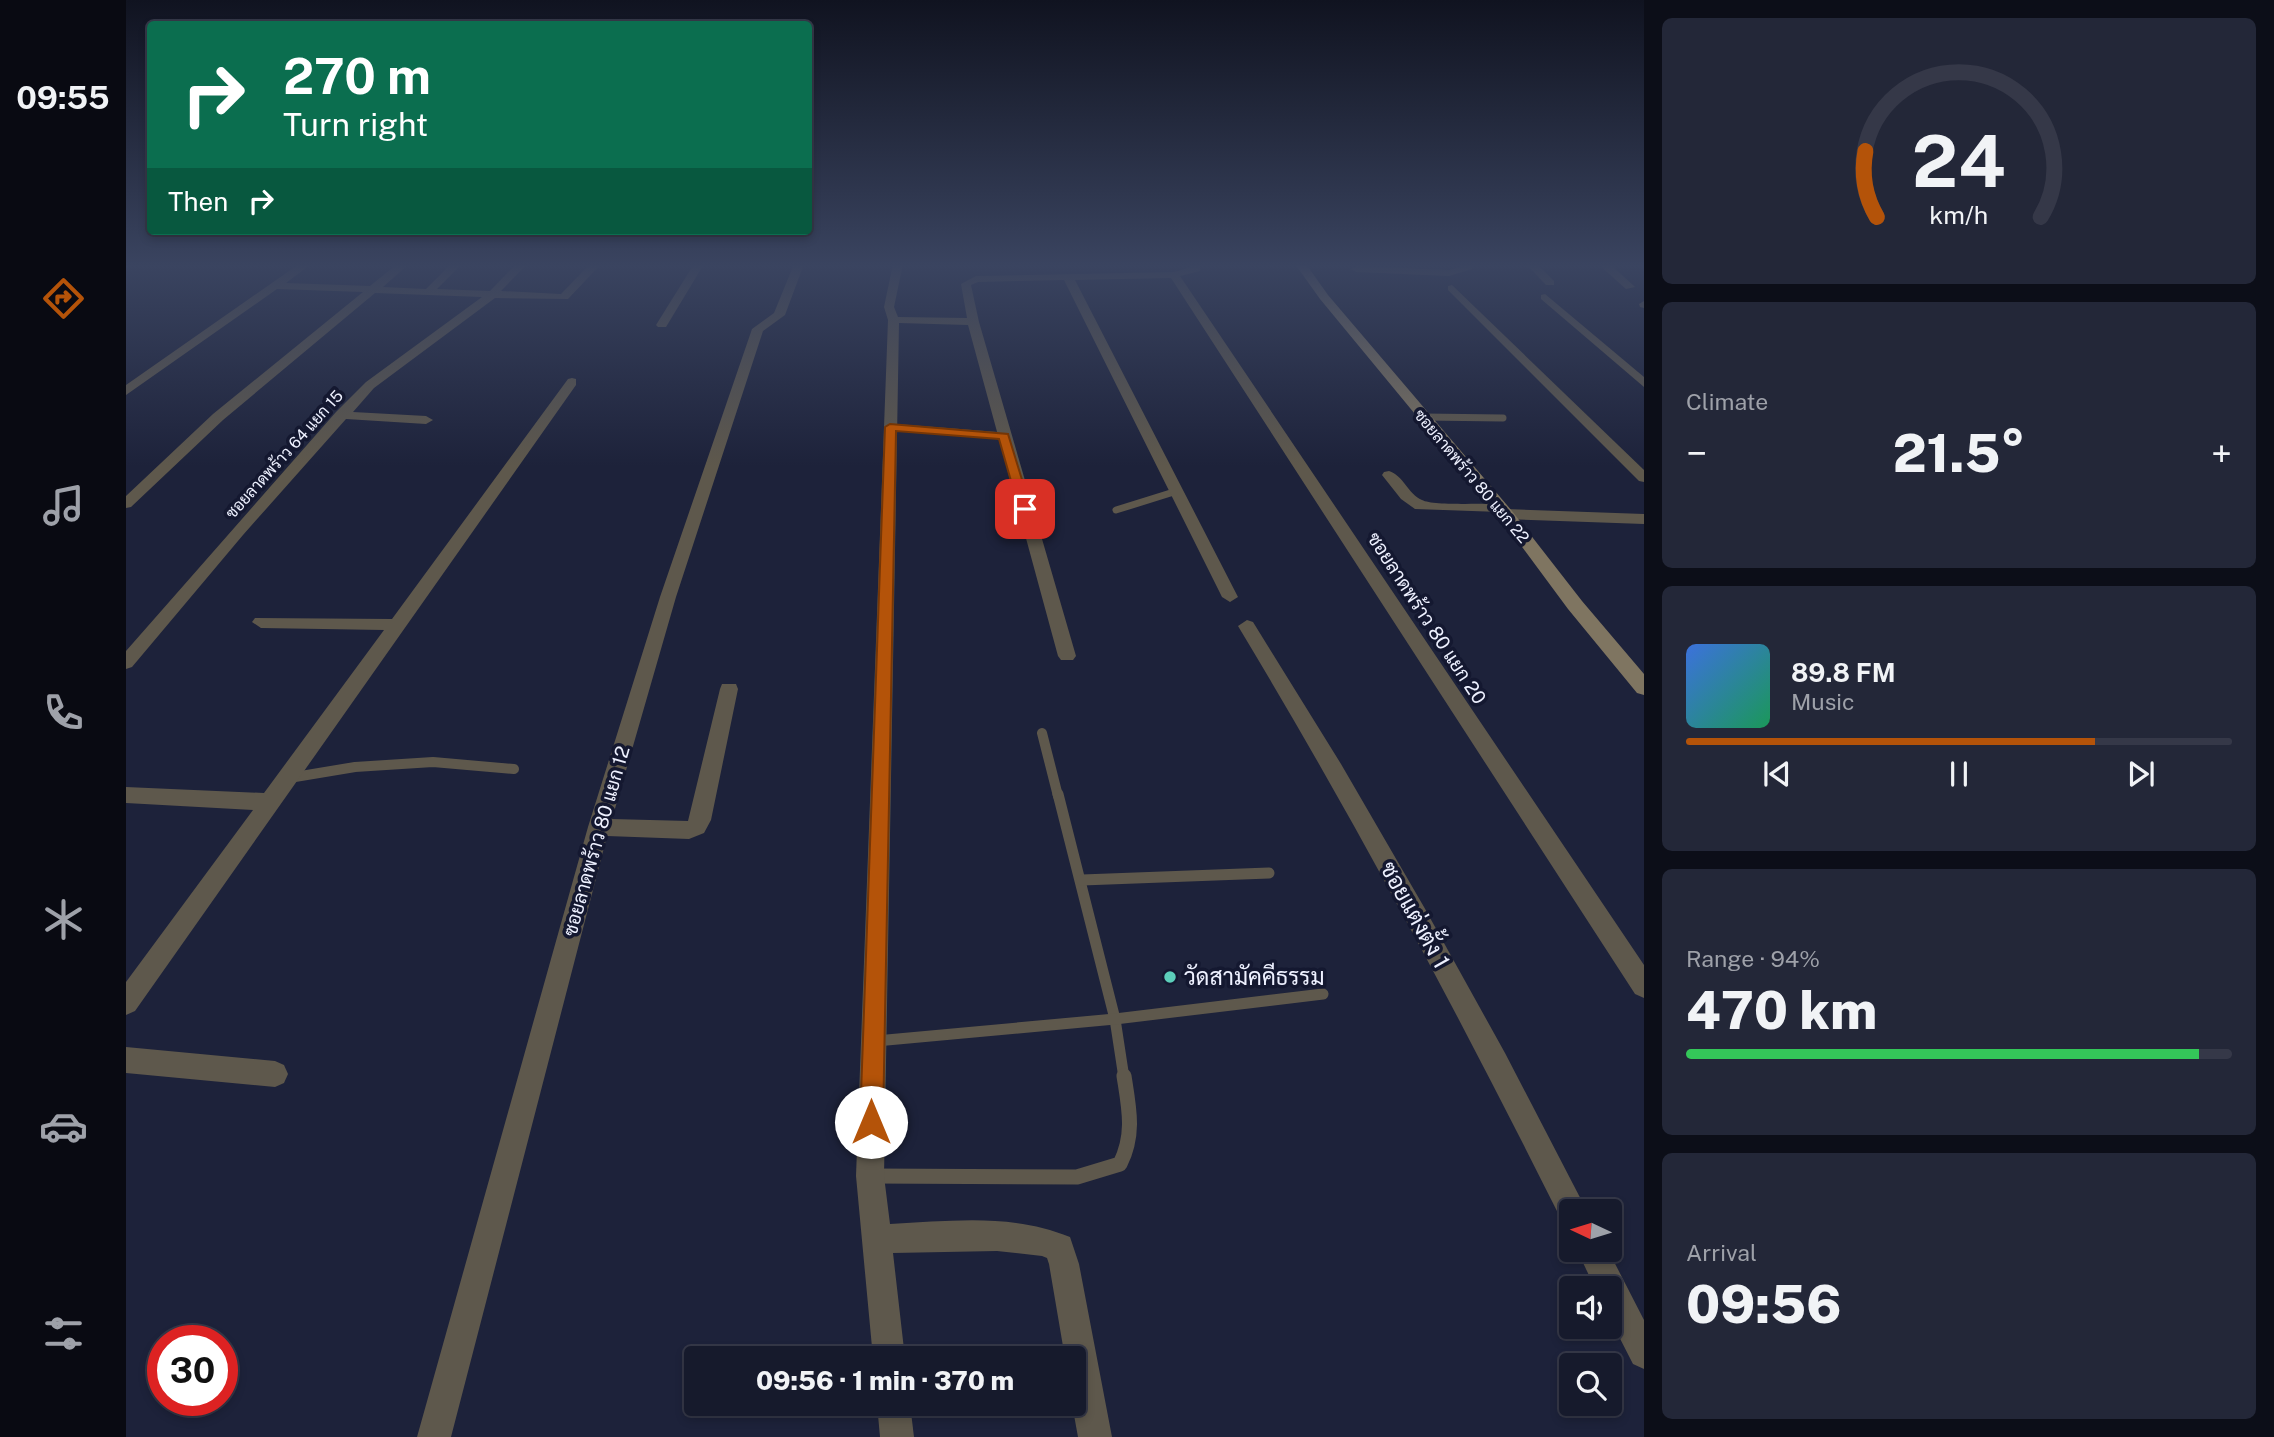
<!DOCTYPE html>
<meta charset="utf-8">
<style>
:root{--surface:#161a2c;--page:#232738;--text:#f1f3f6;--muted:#9ea1a9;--line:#353848;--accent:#b45309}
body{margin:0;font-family:"Public Sans",Sarabun,sans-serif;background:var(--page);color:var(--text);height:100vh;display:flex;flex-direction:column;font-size:26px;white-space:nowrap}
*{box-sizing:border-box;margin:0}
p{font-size:23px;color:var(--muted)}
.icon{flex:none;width:38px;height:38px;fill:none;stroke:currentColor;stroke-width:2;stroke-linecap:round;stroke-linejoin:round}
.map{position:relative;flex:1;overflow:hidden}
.details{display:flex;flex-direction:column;gap:18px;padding:18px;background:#0c0e18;width:630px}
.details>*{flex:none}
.hud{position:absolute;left:21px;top:21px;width:665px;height:214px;border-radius:7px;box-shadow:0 4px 10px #0003,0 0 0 2px var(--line);background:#0b6e4f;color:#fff;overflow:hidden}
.needle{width:46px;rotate:274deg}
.fabs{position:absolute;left:1433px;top:1199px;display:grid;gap:14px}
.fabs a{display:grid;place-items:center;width:63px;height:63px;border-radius:7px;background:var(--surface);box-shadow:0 4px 10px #0003,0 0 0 2px var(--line);font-size:35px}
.speed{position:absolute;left:21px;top:1325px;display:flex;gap:14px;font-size:35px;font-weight:700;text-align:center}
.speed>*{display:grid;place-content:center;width:91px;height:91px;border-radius:50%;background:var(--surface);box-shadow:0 4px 10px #0003,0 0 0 2px var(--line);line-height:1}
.speed .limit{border:10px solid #d22;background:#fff;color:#111}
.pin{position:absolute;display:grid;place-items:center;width:60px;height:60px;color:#fff;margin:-30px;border-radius:14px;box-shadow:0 4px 10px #0006}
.me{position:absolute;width:77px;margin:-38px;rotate:0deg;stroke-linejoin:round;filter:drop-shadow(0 0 5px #0008)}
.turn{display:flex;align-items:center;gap:24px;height:147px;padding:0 21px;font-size:32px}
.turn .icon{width:91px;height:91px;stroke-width:2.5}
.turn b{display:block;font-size:49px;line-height:60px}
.then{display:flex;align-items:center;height:66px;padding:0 21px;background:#0003;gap:14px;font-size:26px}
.big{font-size:52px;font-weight:800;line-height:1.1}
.details .card{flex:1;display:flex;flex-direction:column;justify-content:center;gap:10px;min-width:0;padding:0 24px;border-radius:10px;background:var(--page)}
.details .dial{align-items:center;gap:0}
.dial svg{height:182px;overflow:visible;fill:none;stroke:var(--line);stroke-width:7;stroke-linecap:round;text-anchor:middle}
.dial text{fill:var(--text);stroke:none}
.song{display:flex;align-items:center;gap:21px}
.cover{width:84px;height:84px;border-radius:10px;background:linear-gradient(135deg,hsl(220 70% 55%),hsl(150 70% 35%))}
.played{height:7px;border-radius:4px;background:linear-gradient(90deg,var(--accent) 75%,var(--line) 75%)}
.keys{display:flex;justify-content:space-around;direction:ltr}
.heat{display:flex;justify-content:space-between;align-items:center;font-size:38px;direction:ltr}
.charge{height:10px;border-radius:5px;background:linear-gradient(90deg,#34c759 94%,var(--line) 0)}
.trip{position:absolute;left:558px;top:1346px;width:402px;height:70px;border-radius:7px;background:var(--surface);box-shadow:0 4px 10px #0003,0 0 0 2px var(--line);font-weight:800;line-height:70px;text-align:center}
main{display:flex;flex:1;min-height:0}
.menu{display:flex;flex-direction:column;width:126px;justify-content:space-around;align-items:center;background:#090a12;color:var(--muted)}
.menu .icon{width:49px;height:49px}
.menu .current{color:var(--accent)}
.menu b{font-size:32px;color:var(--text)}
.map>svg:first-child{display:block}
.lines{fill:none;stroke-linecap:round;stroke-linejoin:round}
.lane-far3{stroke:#5e584c;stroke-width:7}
.lane-far2{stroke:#5e584c;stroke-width:10}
.lane-far1{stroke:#5e584c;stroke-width:11}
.lane{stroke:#5e584c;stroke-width:15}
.street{fill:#5e584c;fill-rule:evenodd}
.secondary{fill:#7f7561;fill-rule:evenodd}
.route{fill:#b45309;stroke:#753606;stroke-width:2}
.poi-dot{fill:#5cceba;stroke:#141830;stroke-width:2.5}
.labels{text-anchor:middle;stroke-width:7;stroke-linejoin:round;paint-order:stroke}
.far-street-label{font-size:16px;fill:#eef1ff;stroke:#141830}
.street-label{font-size:19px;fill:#eef1ff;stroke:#141830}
.near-street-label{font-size:23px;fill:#eef1ff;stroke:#141830}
.near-poi-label{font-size:23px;fill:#eef1ff;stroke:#141830;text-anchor:start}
</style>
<main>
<nav class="menu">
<b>09:55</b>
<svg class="icon current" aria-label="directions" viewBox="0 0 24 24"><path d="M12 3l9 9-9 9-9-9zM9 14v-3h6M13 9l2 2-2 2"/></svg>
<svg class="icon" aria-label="music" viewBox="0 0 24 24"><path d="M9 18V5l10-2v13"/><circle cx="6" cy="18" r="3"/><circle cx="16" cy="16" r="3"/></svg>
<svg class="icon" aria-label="phone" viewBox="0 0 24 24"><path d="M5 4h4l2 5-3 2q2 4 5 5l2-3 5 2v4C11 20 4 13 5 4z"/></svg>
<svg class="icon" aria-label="climate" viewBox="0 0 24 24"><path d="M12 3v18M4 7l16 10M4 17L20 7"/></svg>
<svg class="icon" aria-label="car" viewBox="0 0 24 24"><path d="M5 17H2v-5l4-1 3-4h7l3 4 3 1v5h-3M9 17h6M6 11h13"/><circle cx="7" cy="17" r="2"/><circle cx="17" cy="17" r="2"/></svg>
<svg class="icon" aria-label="filters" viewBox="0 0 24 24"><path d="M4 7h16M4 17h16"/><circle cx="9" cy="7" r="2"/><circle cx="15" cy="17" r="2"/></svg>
</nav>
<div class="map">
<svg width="1518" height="1437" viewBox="0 0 1518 1437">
<rect width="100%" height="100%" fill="#1d223a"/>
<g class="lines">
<g class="lane-far3">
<path d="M1298,417L1377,418"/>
<path d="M764,427L878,436"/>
<path d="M990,510L1051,491"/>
</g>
<g class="lane-far2">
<path d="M916,733L932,796"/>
<path d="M163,778L229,767L307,762L388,769"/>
</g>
<g class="lane-far1">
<path d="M932,794L989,1019L998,1078"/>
<path d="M956,880L1143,873"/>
<path d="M750,1041L989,1019L1197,994"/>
</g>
<path class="lane" d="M745,1176L951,1177L994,1164C1009,1134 1003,1108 998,1076"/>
<g class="street">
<path d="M0,264H6L0,268Z"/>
<path d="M173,264H185L160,283L244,286L271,264H283L257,287L300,289L325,264H336L311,289L364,291L390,264H401L375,291L435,294L464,264H475L442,299L369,298L248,388L227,412L300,416L307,420L300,424L220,419L117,535L6,667L0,669V651L210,412L240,382L356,297L249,293L97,420L5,507L0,508V496L87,414L237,292L151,289L0,395V385Z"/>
<path d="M568,264H578L540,327H532L530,325Z"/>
<path d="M668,264H678L659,315L637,331L550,597L486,819L562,821L594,689L596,684H610L612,689L585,820L578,833L563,839L481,836L325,1437H291L462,827L534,597L626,329L648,313Z"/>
<path d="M767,264H777L768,307L772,317L841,318L835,284L850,276L1048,272L1065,267L1064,264H1074V271L1054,276L1518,965V998L1509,994L1045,278L949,280L1112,597L1104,602L1096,597L938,280L852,282L845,285L853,322L950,656L947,660H935L932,656L842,325L773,323L758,1176L764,1224C825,1221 886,1213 944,1237L953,1264L986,1437H952L946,1404L948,1358H939L923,1264L921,1258L916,1256L871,1251L767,1253L779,1358H747L730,1176L762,320L758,307Z"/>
<path d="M1334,264H1344L1346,269L1323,276L1230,272L1225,269L1230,266L1323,270L1335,267Z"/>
<path d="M1400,264H1411L1428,281V285H1420Z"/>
<path d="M1472,264H1484L1509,287L1500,289Z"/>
<path d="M1326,285L1518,470V482L1513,481L1322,290V286Z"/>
<path d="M1419,294L1518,377V387L1415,299V295Z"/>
<path d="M1518,301V308L1514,307L1513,304Z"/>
<path d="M446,378L450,379V385L9,1011L0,1015V982L127,810L0,803V787L138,793L258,630L135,628L126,622L129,618L266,619L442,379Z"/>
<path d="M1263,471C1277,475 1282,494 1296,500C1307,506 1358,503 1374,504L1379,505L1380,509L1518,514V524L1380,519L1375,517L1374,512L1289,509L1275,499L1256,475L1258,472Z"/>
<path d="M1121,620L1127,622L1215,764L1298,907L1379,1053L1461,1211H1446V1225L1436,1221C1335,1019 1229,820 1112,626Z"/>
<path d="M0,1047L149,1061L158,1065L162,1074L158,1083L149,1087L0,1073Z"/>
<path d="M1451,1250H1482L1518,1320V1369L1507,1364L1484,1319V1288H1469Z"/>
<path d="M751,1404H784L788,1437H754Z"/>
</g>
<path class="secondary" d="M1169,264H1180L1202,295L1386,511L1456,601L1518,674V695L1511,693L1442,609L1374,517L1194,299Z"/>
</g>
<linearGradient id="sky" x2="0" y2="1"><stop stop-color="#101320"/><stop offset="0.57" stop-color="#3a4460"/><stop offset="1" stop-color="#3a4460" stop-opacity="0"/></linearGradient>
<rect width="1518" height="466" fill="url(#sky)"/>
<path class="route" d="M764,424L882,434L905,509L899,513L893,509L873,439L770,431L757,1122L753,1130L745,1133L737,1130L734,1122L759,427Z"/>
<circle class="poi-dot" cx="1044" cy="977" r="7"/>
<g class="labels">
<g class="far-street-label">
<text transform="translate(158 454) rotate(-48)" y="6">ซอยลาดพร้าว 64 แยก 15</text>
<text transform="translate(1346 476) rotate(50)" y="6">ซอยลาดพร้าว 80 แยก 22</text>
</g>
<g class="street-label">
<text transform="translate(1301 618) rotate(57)" y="7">ซอยลาดพร้าว 80 แยก 20</text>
<text transform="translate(470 841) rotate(-74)" y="7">ซอยลาดพร้าว 80 แยก 12</text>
</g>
<g class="near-street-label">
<text transform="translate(1289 915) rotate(61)" y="8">ซอยแต่งตั้ง 1</text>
</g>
<g class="near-poi-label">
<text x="1058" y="985">วัดสามัคคีธรรม</text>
</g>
</g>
</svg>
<div class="fabs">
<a><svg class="needle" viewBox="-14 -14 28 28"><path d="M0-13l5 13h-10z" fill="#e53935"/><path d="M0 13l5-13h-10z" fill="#9ea1a9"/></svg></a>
<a><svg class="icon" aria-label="sound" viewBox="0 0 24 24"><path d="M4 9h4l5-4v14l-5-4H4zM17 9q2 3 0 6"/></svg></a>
<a><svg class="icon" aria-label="search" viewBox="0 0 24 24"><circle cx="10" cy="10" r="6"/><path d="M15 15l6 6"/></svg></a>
</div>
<div class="speed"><div class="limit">30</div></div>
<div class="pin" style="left:899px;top:509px;background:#d93025"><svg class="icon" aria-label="arrive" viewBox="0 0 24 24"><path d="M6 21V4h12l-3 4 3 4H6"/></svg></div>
<svg class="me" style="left:745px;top:1122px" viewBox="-20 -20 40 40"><circle r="19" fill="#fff"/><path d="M0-13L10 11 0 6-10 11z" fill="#b45309"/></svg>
<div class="trip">09:56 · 1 min · 370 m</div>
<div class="hud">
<div class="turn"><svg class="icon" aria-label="right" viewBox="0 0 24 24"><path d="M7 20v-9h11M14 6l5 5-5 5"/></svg><div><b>270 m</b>Turn right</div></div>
<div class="then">Then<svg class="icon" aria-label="right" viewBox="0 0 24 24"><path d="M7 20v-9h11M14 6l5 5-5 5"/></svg></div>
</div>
</div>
<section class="details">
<div class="card dial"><svg viewBox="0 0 100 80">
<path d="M14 69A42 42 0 1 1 86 69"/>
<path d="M14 69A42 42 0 0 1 9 40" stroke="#b45309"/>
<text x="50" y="56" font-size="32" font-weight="700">24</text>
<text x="50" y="72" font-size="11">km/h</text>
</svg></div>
<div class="card"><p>Climate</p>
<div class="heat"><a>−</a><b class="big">21.5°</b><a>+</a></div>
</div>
<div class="card">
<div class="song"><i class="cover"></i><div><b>89.8 FM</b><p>Music</p></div></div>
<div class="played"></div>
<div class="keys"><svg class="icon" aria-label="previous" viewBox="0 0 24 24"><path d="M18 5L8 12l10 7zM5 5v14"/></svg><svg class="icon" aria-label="pause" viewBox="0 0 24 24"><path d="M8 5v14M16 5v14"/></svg><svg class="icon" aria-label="next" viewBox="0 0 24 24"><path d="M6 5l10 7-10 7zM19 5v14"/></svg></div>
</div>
<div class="card"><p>Range · 94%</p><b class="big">470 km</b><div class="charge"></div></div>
<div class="card"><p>Arrival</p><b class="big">09:56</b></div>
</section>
</main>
